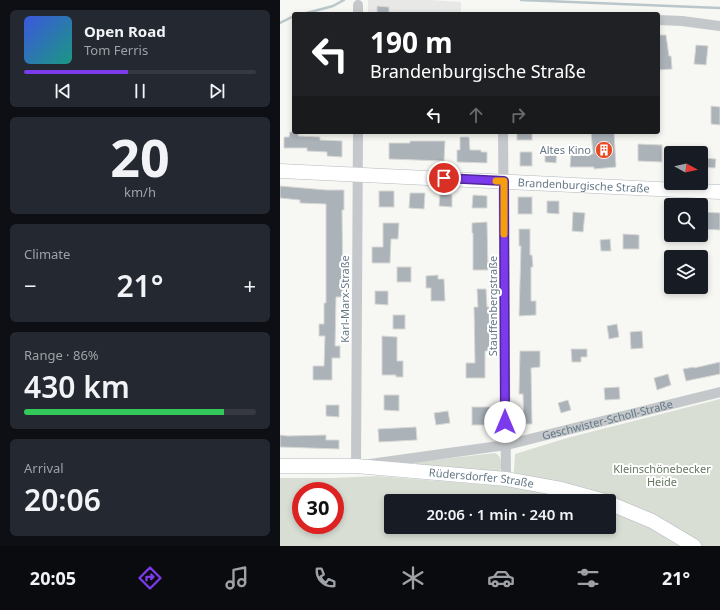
<!DOCTYPE html>
<meta charset="utf-8">
<style>
:root{--surface:#171b24;--page:#242831;--text:#f1f3f6;--muted:#9ea1a6;--line:#363941;--accent:#7c3aed}
body{margin:0;font-family:"Noto Sans",sans-serif;background:var(--page);color:var(--text);height:100vh;display:flex;flex-direction:column;font-size:15px;white-space:nowrap}
*{box-sizing:border-box;margin:0}
p{font-size:13px;color:var(--muted)}
.icon{flex:none;width:22px;height:22px;fill:none;stroke:currentColor;stroke-width:2;stroke-linecap:round;stroke-linejoin:round}
.map{position:relative;flex:1;overflow:hidden}
.sheet{display:flex;flex-direction:column;gap:10px;padding:10px;background:#0d0f14;width:280px}
.sheet>*{flex:none}
.guide{position:absolute;left:12px;top:12px;width:368px;height:122px;border-radius:4px;box-shadow:0 2px 6px #0003;background:#202124;color:#fff;overflow:hidden}
.needle{width:26px;rotate:98deg}
.controls{position:absolute;left:384px;top:146px;display:grid;gap:8px}
.controls a{display:grid;place-items:center;width:44px;height:44px;border-radius:4px;background:var(--surface);box-shadow:0 2px 6px #0003;font-size:20px}
.speed{position:absolute;left:12px;top:482px;display:flex;gap:8px;font-size:20px;font-weight:700;text-align:center}
.speed>*{display:grid;place-content:center;width:52px;height:52px;border-radius:50%;background:var(--surface);box-shadow:0 2px 6px #0003;line-height:1}
.speed .limit{border:6px solid #d22;background:#fff;color:#111}
.pin{position:absolute;display:grid;place-items:center;width:34px;height:34px;color:#fff;margin:-17px;border:2px solid #fff;border-radius:50%;box-shadow:0 1px 4px #0007}
.me{position:absolute;width:44px;margin:-22px;rotate:0deg;stroke-linejoin:round;filter:drop-shadow(0 0 3px #0008)}
.turn{display:flex;align-items:center;gap:14px;height:84px;padding:0 12px;font-size:18px}
.turn .icon{width:52px;height:52px;stroke-width:2.5}
.turn b{display:block;font-size:28px;line-height:34px}
.lanes{display:flex;align-items:center;height:38px;padding:0 12px;background:#0003;justify-content:center;gap:20px;direction:ltr}
.lanes .off{opacity:.35}
.big{font-size:30px;font-weight:600;line-height:1.1}
.sheet .widget{flex:1;display:flex;flex-direction:column;justify-content:center;gap:6px;min-width:0;padding:0 14px;border-radius:6px;background:var(--page)}
.sheet .dial{align-items:center;gap:0}
.dial b{font-size:52px;line-height:1}
.song{display:flex;align-items:center;gap:12px}
.cover{width:48px;height:48px;border-radius:6px;background:linear-gradient(135deg,hsl(230 70% 55%),hsl(170 70% 35%))}
.played{height:4px;border-radius:2px;background:linear-gradient(90deg,var(--accent) 45%,var(--line) 45%)}
.keys{display:flex;justify-content:space-around;direction:ltr}
.heat{display:flex;justify-content:space-between;align-items:center;font-size:22px;direction:ltr}
.charge{height:6px;border-radius:3px;background:linear-gradient(90deg,#34c759 86%,var(--line) 0)}
.trip{position:absolute;left:104px;top:494px;width:232px;height:40px;border-radius:4px;background:var(--surface);box-shadow:0 2px 6px #0003;font-weight:600;line-height:40px;text-align:center}
.menu{display:flex;height:64px;justify-content:space-around;align-items:center;background:#090b0e;color:var(--muted)}
.menu .icon{width:28px;height:28px}
.menu .active{color:var(--accent)}
.menu b{font-size:18px;color:var(--text)}
main{display:flex;flex:1;min-height:0}
.map>svg:first-child{display:block}
.built{fill:#e8e8e7}
.green{fill:#d8ded4;fill-rule:evenodd}
.lines{fill:none;stroke-linecap:round;stroke-linejoin:round}
.stream{stroke:#bac7ca;stroke-width:2.5}
.building{fill:#abb3b9;stroke:#d8d8d6}
.secondary-casing{stroke:#b4babe;stroke-width:15}
.street{stroke:#c4c8cb;stroke-width:10}
.secondary{stroke:#fff;stroke-width:14}
.route-casing{stroke:#51269a;stroke-width:10}
.route{stroke:#7c3aed;stroke-width:7}
.slow{stroke:#f59e0b;stroke-width:7}
.labels{text-anchor:middle;stroke-width:4;stroke-linejoin:round;paint-order:stroke}
.poi-label{font-size:11px;fill:#657886;stroke:#fff;text-anchor:end}
.street-label{font-size:11px;fill:#657886;stroke:#fff}
.park-label{font-size:11px;fill:#667760;stroke:#fff}
</style>
<main>
<section class="sheet">
<div class="widget">
<div class="song"><i class="cover"></i><div><b>Open Road</b><p>Tom Ferris</p></div></div>
<div class="played"></div>
<div class="keys"><svg class="icon" aria-label="previous" viewBox="0 0 24 24"><path d="M18 5L8 12l10 7zM5 5v14"/></svg><svg class="icon" aria-label="pause" viewBox="0 0 24 24"><path d="M8 5v14M16 5v14"/></svg><svg class="icon" aria-label="next" viewBox="0 0 24 24"><path d="M6 5l10 7-10 7zM19 5v14"/></svg></div>
</div>
<div class="widget dial"><b>20</b><p>km/h</p></div>
<div class="widget"><p>Climate</p>
<div class="heat"><a>−</a><b class="big">21°</b><a>+</a></div>
</div>
<div class="widget"><p>Range · 86%</p><b class="big">430 km</b><div class="charge"></div></div>
<div class="widget"><p>Arrival</p><b class="big">20:06</b></div>
</section>
<div class="map">
<svg width="440" height="546" viewBox="0 0 440 546">
<rect width="100%" height="100%" fill="#f7f7f3"/>
<path class="built" d="M88,0H149L181,2V14H88Z"/>
<g class="green">
<path d="M440,399V546H0V478H54L97,476L233,487L235,454L287,438ZM21,491H55V525H21ZM111,501H329V527H111Z"/>
<path d="M215,453C222,456 223,467 219,473L135,466L136,462Z"/>
</g>
<g class="lines">
<g class="stream">
<path d="M241,0L440,8"/>
<path d="M23,14L53,6L64,0"/>
<path d="M0,23L14,16"/>
</g>
</g>
<g class="building">
<path d="M97,6L109,7V14H97Z"/>
<path d="M378,35H386L389,56H391L392,69L378,70Z"/>
<path d="M416,45L428,46L426,65L414,64Z"/>
<path d="M431,106L440,107V125L431,124Z"/>
<path d="M10,132H19L18,136L40,137V140L62,141V157L47,156V152L27,151V148H4V137H9Z"/>
<rect x="237" y="132" width="15" height="8"/>
<path d="M311,132H334L336,167L314,169V167H290L291,153L313,154Z"/>
<path d="M180,137H189L190,150H201V152H207V163L177,162V150H180Z"/>
<path d="M130,141H165L164,161L109,159V143H130Z"/>
<path d="M358,144L382,145V162L358,161Z"/>
<path d="M265,146L277,147L276,163L265,162Z"/>
<rect x="240" y="152" width="12" height="14"/>
<path d="M421,158L436,159L435,168L421,167Z"/>
<path d="M0,186L46,190H64V210H62L63,297H56L55,346H60V358H52V380H33V366H44L45,336H39V324H44V303H46V204L20,203V200L0,198Z"/>
<rect x="99" y="191" width="15" height="16"/>
<path d="M130,193H145L144,209L129,208Z"/>
<path d="M160,194L172,195V207L159,206Z"/>
<path d="M193,195L207,196V208H192Z"/>
<rect x="238" y="197" width="14" height="17"/>
<path d="M267,201H279V214L267,213Z"/>
<path d="M293,212L305,213L303,232L292,231Z"/>
<path d="M422,212L440,213V230L421,229Z"/>
<path d="M207,222L208,270H193V233H192V223Z"/>
<path d="M103,223H119L118,239H111L110,263H92V247H103Z"/>
<path d="M239,229H250V255H252L253,267H251V301H256V315L239,316L241,246H239Z"/>
<path d="M343,234L359,235V249H343Z"/>
<path d="M330,239L331,251H321L320,240Z"/>
<rect x="117" y="267" width="14" height="15"/>
<path d="M158,275V279H164L165,301H151V288H146V276Z"/>
<path d="M197,289H206L207,307H209L210,351H205V378H186V363H195L194,307H198Z"/>
<path d="M95,291H108V305L95,304Z"/>
<rect x="113" y="315" width="12" height="14"/>
<path d="M337,324L339,337L329,339L327,326Z"/>
<path d="M362,331L363,348L351,349L350,332Z"/>
<path d="M102,336L117,337V361H123V377H116V375H102Z"/>
<path d="M291,349H307V357H301V362H292Z"/>
<path d="M240,351H260V367L251,368L252,424H244L243,394H239Z"/>
<path d="M440,362V374L406,381L403,369L414,367V368Z"/>
<path d="M388,374L391,385L377,390L374,378Z"/>
<path d="M339,387L340,399L325,400L324,388Z"/>
<path d="M104,395H119V411L104,410Z"/>
<path d="M288,400L291,410L281,413L278,403Z"/>
<path d="M46,405H59V417L46,416Z"/>
<rect x="192" y="407" width="18" height="18"/>
<path d="M168,411L170,423L156,425L154,413Z"/>
<path d="M136,427L137,440L99,442L98,429Z"/>
<path d="M0,435L8,436L46,435V440H59V449L0,447Z"/>
</g>
<g class="lines">
<defs>
<g id="secondary">
<path id="s2" d="M0,171L440,192"/>
<path id="s3" d="M0,466H76L226,479L281,489L325,501"/>
<path d="M329,503L372,521L414,546"/>
</g>
</defs>
<use href="#secondary" class="secondary-casing"/>
<g class="street">
<path d="M78,5V14"/>
<path d="M378,20L402,21L440,26"/>
<path id="s1" d="M78,132L76,466L226,445L440,392"/>
<path d="M223,132L226,479"/>
</g>
<use href="#secondary" class="secondary"/>
</g>
<g class="lines">
<defs>
<path id="route" d="M164,178L224,181L225,422"/>
</defs>
<use href="#route" class="route-casing"/>
<use href="#route" class="route"/>
<path class="slow" d="M216,181H224V234"/>
</g>
<defs>
<symbol id="building-disc" viewBox="-11 -11 22 22"><circle r="9.5" fill="#e84822" stroke="#fff"/><path d="M-4-6H4V6H1V3H-1V6H-4ZM-2.5-4.3h1.7v1.8h-1.7ZM.8-4.3h1.7v1.8H.8ZM-2.5-1h1.7V.8h-1.7ZM.8-1h1.7V.8H.8Z" fill="#fff"/></symbol>
</defs>
<g fill-rule="evenodd">
<use href="#building-disc" x="314" y="140" width="20" height="20"/>
</g>
<g class="labels">
<g class="poi-label">
<text x="311" y="154">Altes Kino</text>
</g>
<g class="street-label">
<text dy="4" stroke="none"><textPath href="#s2" startOffset="304">Brandenburgische Straße</textPath></text>
<text transform="translate(65 299) rotate(-90)" y="4">Karl-Marx-Straße</text>
<text transform="translate(213 306) rotate(-90)" y="4">Stauffenbergstraße</text>
<text dy="4" stroke="none"><textPath href="#s1" startOffset="590">Geschwister-Scholl-Straße</textPath></text>
<text dy="4" stroke="none"><textPath href="#s3" startOffset="202">Rüdersdorfer Straße</textPath></text>
</g>
<g class="park-label">
<text x="382" y="473">Kleinschönebecker<tspan x="382" dy="13">Heide</tspan></text>
</g>
</g>
</svg>
<div class="controls">
<a><svg class="needle" viewBox="-14 -14 28 28"><path d="M0-13l5 13h-10z" fill="#e53935"/><path d="M0 13l5-13h-10z" fill="#9ea1a6"/></svg></a>
<a><svg class="icon" aria-label="search" viewBox="0 0 24 24"><circle cx="10" cy="10" r="6"/><path d="M15 15l6 6"/></svg></a>
<a><svg class="icon" aria-label="layers" viewBox="0 0 24 24"><path d="M12 4l9 5-9 5-9-5zM3 14l9 5 9-5"/></svg></a>
</div>
<div class="speed"><div class="limit">30</div></div>
<div class="pin" style="left:164px;top:178px;background:#d93025"><svg class="icon" aria-label="arrive" viewBox="0 0 24 24"><path d="M6 21V4h12l-3 4 3 4H6"/></svg></div>
<svg class="me" style="left:225px;top:422px" viewBox="-20 -20 40 40"><circle r="19" fill="#fff"/><path d="M0-13L10 11 0 6-10 11z" fill="#7c3aed"/></svg>
<div class="trip">20:06 · 1 min · 240 m</div>
<div class="guide">
<div class="turn"><svg class="icon" aria-label="left" viewBox="0 0 24 24"><path d="M17 20v-9H6M10 6l-5 5 5 5"/></svg><div><b>190 m</b>Brandenburgische Straße</div></div>
<div class="lanes"><svg class="icon" aria-label="left" viewBox="0 0 24 24"><path d="M17 20v-9H6M10 6l-5 5 5 5"/></svg><svg class="icon off" aria-label="ahead" viewBox="0 0 24 24"><path d="M12 20V5M6 11l6-6 6 6"/></svg><svg class="icon off" aria-label="right" viewBox="0 0 24 24"><path d="M7 20v-9h11M14 6l5 5-5 5"/></svg></div>
</div>
</div>
</main>
<nav class="menu">
<b>20:05</b>
<svg class="icon active" aria-label="directions" viewBox="0 0 24 24"><path d="M12 3l9 9-9 9-9-9zM9 14v-3h6M13 9l2 2-2 2"/></svg>
<svg class="icon" aria-label="music" viewBox="0 0 24 24"><path d="M9 18V5l10-2v13"/><circle cx="6" cy="18" r="3"/><circle cx="16" cy="16" r="3"/></svg>
<svg class="icon" aria-label="phone" viewBox="0 0 24 24"><path d="M5 4h4l2 5-3 2q2 4 5 5l2-3 5 2v4C11 20 4 13 5 4z"/></svg>
<svg class="icon" aria-label="climate" viewBox="0 0 24 24"><path d="M12 3v18M4 7l16 10M4 17L20 7"/></svg>
<svg class="icon" aria-label="car" viewBox="0 0 24 24"><path d="M5 17H2v-5l4-1 3-4h7l3 4 3 1v5h-3M9 17h6M6 11h13"/><circle cx="7" cy="17" r="2"/><circle cx="17" cy="17" r="2"/></svg>
<svg class="icon" aria-label="filters" viewBox="0 0 24 24"><path d="M4 7h16M4 17h16"/><circle cx="9" cy="7" r="2"/><circle cx="15" cy="17" r="2"/></svg>
<b>21°</b>
</nav>
